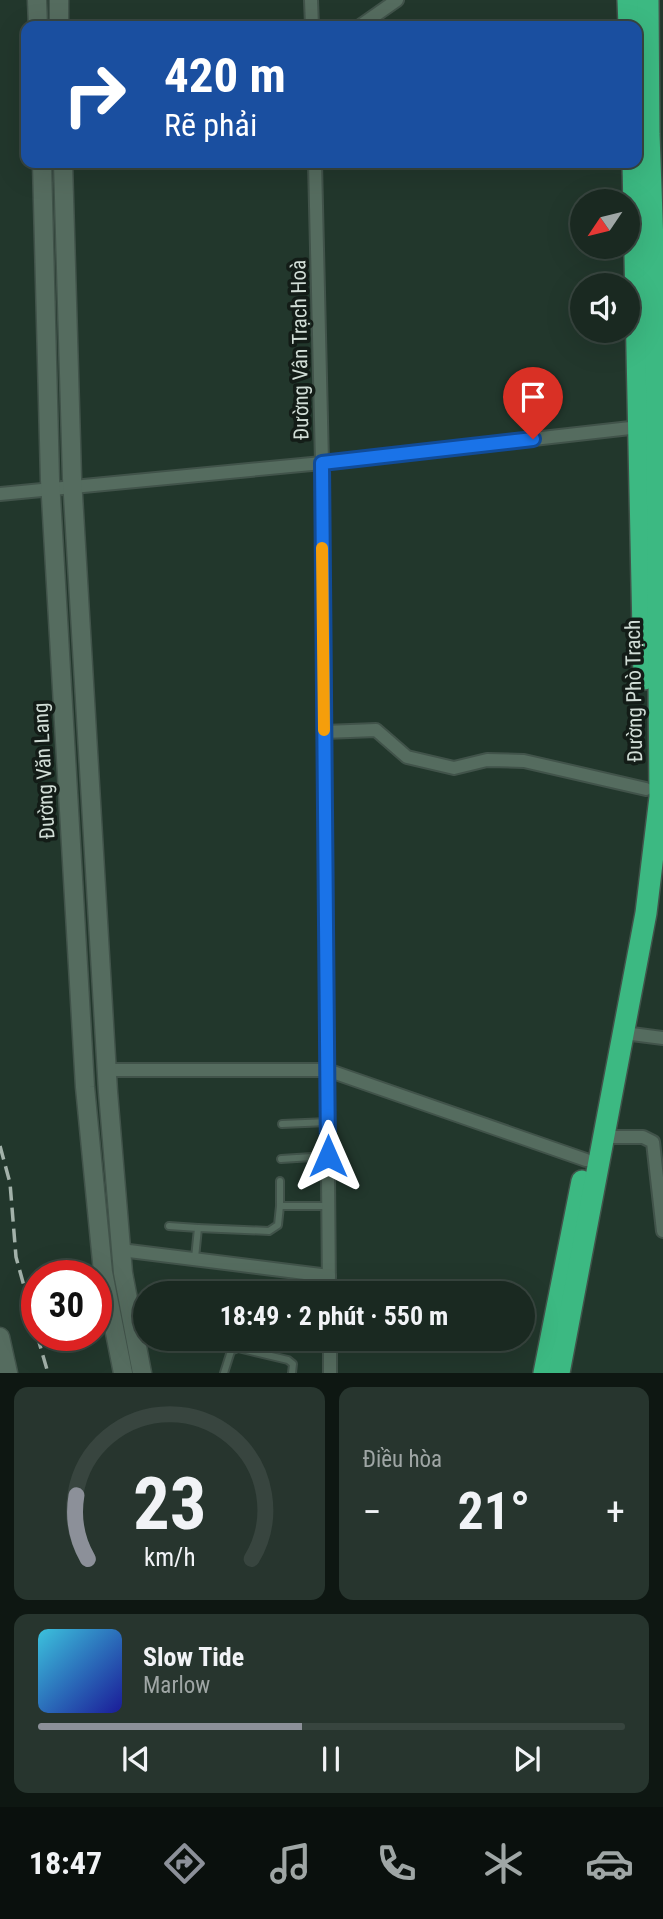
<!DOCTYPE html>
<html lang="vi">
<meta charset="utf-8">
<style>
:root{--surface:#1a2921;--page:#27352e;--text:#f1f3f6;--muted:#9fa6a5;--line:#38453f;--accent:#8c9099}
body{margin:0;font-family:"Roboto Condensed",sans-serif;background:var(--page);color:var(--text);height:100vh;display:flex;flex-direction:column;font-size:26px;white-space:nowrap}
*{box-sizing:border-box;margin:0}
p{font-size:23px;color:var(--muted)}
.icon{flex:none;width:38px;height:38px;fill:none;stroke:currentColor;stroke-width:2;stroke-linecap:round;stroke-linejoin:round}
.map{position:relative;height:1373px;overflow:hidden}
.panel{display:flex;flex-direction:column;gap:14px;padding:14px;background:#0e1712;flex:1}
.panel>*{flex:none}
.guide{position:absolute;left:21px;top:21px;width:621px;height:147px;border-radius:14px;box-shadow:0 7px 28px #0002,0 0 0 2px var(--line);background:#1a4fa0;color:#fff;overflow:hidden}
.needle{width:46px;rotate:235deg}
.buttons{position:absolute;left:570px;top:189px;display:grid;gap:14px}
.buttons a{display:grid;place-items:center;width:70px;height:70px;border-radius:50%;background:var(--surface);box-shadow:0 7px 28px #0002,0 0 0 2px var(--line);font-size:35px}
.speed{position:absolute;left:21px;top:1260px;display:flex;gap:14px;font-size:35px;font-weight:700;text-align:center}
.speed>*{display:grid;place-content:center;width:91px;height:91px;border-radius:50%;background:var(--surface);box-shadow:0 7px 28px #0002,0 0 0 2px var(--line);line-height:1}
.speed .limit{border:10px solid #d22;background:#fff;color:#111}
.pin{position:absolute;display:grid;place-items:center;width:60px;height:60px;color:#fff;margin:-72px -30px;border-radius:50% 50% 50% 0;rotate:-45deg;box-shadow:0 0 7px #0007}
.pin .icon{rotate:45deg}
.me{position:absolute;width:77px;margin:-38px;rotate:0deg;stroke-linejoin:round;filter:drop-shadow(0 0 5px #0008)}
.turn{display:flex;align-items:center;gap:24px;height:147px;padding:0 28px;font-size:32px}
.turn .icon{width:91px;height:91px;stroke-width:2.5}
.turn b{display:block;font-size:49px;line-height:60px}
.big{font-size:52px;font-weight:700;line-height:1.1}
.panel .widget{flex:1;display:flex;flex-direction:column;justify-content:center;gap:10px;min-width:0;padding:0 24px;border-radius:14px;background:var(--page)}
.panel .dial{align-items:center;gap:0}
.dial svg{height:182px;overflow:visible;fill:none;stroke:var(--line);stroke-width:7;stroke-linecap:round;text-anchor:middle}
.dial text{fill:var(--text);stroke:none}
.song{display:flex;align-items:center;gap:21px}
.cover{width:84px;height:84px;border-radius:10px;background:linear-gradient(135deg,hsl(190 70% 55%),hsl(240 70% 35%))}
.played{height:7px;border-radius:4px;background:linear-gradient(90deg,var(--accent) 45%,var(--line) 45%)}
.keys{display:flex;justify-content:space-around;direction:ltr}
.heat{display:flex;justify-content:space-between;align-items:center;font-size:38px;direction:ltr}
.panel .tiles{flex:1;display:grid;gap:14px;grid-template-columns:1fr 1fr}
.widget:last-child{grid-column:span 2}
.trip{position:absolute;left:133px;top:1281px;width:402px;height:70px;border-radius:35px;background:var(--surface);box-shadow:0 7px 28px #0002,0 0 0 2px var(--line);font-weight:700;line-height:70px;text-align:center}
.menu{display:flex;height:112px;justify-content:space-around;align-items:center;background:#0a100d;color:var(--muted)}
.menu .icon{width:49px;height:49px}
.menu .current{color:var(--accent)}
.menu b{font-size:32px;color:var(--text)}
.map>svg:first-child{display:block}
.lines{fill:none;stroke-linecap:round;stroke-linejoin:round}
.lane-casing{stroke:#41534a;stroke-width:10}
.street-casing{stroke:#41534a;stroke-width:16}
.secondary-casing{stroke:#41534a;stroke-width:21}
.highway-casing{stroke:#41534a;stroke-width:24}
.lane{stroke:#556c5f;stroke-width:6}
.street{stroke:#556c5f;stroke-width:12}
.secondary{stroke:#556c5f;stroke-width:18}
.highway{stroke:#3cb982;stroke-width:21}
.rail{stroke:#a3b2aa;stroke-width:3.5;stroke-dasharray:14 7;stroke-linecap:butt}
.route-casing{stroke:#114b97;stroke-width:18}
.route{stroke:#1a73e8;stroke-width:12}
.slow{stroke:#f59e0b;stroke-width:12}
.labels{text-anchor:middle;stroke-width:7;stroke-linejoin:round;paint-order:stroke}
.street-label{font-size:21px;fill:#d1ddd6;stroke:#131c17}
</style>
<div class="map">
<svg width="663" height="1373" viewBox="0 0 663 1373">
<rect width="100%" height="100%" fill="#22372c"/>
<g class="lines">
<defs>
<g id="lane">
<path d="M282,1124L328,1122"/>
<path d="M281,1159L328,1156"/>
<path d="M280,1206V1181"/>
<path d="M169,1226L198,1228"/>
<path d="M195,1258L198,1228L269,1231L278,1225L280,1206H328"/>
<path d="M224,1373L231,1351L238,1348L288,1360L293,1364L292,1373"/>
</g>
<g id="street">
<path d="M311,0L312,26"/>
<path d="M360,26L397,0"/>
<path d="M315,163L322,463L329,1293"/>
<path d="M0,494L322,463L639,427"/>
<path d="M324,732L376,730L407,757L454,768L487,760L524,761L646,789"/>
<path d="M624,1033L663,1038"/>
<path d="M107,1070H327L586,1160"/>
<path d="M605,1137H643L653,1142L663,1231"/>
<path d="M121,1250L329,1276"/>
<path d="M330,1339V1373"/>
</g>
<g id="secondary">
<path d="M37,0L38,26"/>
<path d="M59,0V26"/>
<path d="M42,163L50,480L85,1087L103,1272L123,1373"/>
<path d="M63,163L72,478L108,1092L123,1273L142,1373"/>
<path d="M0,1337L8,1373"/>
</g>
<g id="highway">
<path d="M628,0L629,26"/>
<path d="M633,163L644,679"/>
<path d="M544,1373L582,1181"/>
<path d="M559,1373L646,913L660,797L656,326L649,134L648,0"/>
</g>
</defs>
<use href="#lane" class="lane-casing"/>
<use href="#street" class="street-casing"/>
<use href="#secondary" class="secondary-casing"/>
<use href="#highway" class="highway-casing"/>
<use href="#lane" class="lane"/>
<use href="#street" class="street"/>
<use href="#secondary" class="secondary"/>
<use href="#highway" class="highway"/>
<g class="rail">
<path d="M0,1146L10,1183L16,1257L37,1333"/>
<path d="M37,1335L48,1373"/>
</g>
</g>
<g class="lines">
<defs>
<path id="route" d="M328,1156L322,463L533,439"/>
</defs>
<use href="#route" class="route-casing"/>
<use href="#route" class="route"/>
<path class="slow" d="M322,548L324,730"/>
</g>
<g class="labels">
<g class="street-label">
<text transform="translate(300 350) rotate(-91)" y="7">Đường Vân Trạch Hoà</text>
<text transform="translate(634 691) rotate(-91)" y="7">Đường Phò Trạch</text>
<text transform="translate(44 771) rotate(-93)" y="7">Đường Văn Lang</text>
</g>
</g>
</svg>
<div class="buttons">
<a><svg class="needle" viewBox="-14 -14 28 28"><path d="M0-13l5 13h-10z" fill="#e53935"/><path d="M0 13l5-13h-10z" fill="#9fa6a5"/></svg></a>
<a><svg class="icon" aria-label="sound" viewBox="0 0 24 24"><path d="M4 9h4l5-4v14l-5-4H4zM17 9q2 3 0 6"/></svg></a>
</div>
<div class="speed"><div class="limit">30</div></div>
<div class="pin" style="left:533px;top:439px;background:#d93025"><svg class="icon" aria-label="arrive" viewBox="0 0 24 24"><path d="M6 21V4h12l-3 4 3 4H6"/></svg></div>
<svg class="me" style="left:328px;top:1156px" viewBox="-20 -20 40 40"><path d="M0-17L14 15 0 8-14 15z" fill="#1a73e8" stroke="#fff" stroke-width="4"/></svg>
<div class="trip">18:49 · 2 phút · 550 m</div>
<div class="guide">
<div class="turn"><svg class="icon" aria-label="right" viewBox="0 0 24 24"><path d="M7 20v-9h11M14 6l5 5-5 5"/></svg><div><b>420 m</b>Rẽ phải</div></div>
</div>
</div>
<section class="panel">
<div class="tiles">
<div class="widget dial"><svg viewBox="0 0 100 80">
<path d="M14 69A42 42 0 1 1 86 69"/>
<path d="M14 69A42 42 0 0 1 9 41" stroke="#8c9099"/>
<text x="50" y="56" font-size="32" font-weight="700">23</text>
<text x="50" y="72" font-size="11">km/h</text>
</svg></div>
<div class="widget"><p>Điều hòa</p>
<div class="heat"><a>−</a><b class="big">21°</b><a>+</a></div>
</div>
<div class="widget">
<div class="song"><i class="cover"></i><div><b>Slow Tide</b><p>Marlow</p></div></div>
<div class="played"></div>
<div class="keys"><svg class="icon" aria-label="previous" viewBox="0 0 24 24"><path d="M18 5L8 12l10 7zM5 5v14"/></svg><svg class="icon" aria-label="pause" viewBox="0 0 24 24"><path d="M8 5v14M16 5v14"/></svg><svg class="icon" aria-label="next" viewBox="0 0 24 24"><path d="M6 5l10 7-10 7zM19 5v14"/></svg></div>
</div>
</div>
</section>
<nav class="menu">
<b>18:47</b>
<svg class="icon current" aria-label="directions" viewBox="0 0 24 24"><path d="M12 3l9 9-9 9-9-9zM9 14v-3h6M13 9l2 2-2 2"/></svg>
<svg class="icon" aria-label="music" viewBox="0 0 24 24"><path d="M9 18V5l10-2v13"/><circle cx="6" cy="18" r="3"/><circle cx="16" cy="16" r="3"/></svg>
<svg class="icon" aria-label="phone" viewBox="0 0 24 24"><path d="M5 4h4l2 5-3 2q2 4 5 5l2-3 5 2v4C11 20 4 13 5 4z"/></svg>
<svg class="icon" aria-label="climate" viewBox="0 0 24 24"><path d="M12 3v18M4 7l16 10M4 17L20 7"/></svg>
<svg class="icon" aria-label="car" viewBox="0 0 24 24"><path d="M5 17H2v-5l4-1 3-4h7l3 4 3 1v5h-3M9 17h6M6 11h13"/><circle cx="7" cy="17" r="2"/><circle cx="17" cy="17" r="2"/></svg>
</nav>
